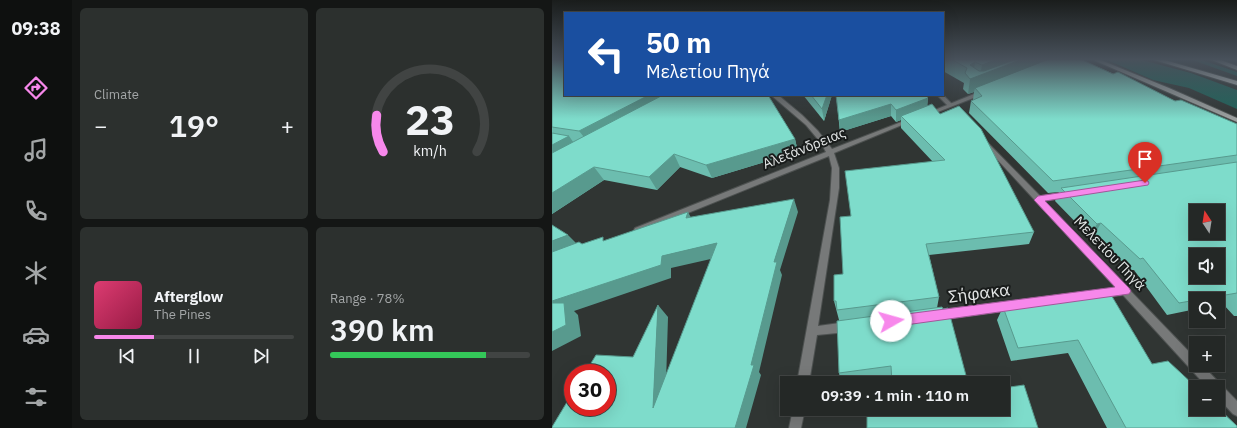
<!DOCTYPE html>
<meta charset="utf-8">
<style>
:root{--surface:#242826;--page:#2c302e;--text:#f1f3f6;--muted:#a3a6a7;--line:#414443;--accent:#f788eb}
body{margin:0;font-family:"IBM Plex Sans",sans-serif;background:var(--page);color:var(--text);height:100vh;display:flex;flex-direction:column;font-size:15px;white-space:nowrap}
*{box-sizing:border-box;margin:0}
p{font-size:13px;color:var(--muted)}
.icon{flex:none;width:22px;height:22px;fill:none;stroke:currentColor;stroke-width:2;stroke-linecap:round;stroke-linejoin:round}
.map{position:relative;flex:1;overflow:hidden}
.details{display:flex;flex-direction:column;gap:8px;padding:8px;background:#141615;width:480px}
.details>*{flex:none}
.hud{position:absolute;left:12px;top:12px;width:380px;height:84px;border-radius:0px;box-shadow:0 4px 16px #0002,0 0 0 1px var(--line);background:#1a4fa0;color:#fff;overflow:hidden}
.needle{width:26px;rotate:348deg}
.tools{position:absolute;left:637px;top:204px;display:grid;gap:8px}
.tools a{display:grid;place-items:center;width:36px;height:36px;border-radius:0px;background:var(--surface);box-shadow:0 4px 16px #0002,0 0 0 1px var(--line);font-size:20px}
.speed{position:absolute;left:12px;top:364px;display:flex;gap:8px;font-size:20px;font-weight:700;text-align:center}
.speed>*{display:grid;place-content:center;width:52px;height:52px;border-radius:50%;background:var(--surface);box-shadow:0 4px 16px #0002,0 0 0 1px var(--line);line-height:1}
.speed .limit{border:6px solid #d22;background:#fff;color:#111}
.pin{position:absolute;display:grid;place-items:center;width:34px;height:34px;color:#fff;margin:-41px -17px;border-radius:50% 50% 50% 0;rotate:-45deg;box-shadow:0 0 4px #0007}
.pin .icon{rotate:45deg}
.me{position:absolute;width:44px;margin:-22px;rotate:83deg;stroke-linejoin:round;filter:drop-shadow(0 0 3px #0008)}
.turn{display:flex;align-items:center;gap:14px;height:84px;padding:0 16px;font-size:18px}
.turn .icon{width:52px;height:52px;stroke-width:2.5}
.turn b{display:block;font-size:28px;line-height:34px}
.big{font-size:30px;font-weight:600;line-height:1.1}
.details .card{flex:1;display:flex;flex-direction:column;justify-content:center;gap:6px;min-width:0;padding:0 14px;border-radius:6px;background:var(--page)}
.details .dial{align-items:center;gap:0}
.dial svg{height:104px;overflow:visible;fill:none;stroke:var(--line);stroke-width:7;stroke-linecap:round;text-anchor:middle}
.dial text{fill:var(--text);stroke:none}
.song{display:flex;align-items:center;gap:12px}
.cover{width:48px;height:48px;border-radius:6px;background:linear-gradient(135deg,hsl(340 70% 55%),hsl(340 70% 35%))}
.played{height:4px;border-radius:2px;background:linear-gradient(90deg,var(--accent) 30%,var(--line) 30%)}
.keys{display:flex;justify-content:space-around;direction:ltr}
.heat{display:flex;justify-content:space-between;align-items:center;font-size:22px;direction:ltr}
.charge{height:6px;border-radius:3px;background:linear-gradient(90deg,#34c759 78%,var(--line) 0)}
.details .tiles{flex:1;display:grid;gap:8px;grid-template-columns:repeat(2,1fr)}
.trip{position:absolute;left:228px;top:376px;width:230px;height:40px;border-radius:0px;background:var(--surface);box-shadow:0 4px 16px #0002,0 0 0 1px var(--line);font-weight:600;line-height:40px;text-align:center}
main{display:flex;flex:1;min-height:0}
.dock{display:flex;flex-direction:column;width:72px;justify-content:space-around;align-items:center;background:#0e100f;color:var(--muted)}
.dock .icon{width:28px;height:28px}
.dock .active{color:var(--accent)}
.dock b{font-size:18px;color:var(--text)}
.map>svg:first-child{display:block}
.green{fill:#1e645a}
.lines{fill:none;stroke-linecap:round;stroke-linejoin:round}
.lane-casing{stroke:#4d5150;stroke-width:2}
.street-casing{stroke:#4d5150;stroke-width:2}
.secondary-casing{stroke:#4d5150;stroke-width:2}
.primary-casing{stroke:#4d5150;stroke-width:2}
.lane{fill:#777979;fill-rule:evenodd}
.street{fill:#777979;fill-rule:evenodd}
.secondary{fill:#9ca09f;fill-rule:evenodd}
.primary{fill:#b9bebd;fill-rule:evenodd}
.wall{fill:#6cbdaf}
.shaded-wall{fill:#589a8e}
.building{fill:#7edccb;stroke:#589a8e;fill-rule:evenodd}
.route{fill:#f788eb;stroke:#a15899}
.labels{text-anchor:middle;stroke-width:4;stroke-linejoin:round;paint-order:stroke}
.street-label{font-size:14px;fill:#e3e6e6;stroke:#191c1b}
.near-street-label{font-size:17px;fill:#e3e6e6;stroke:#191c1b}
</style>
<main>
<nav class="dock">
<b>09:38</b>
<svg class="icon active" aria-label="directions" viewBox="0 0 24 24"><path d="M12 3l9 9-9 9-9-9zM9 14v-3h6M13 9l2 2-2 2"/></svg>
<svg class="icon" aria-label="music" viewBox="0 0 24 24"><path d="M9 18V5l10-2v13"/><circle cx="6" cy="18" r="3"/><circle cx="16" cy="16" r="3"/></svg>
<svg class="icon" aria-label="phone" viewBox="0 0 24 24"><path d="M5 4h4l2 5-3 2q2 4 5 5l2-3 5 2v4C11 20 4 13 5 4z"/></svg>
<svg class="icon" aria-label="climate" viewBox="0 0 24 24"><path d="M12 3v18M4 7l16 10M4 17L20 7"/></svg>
<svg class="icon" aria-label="car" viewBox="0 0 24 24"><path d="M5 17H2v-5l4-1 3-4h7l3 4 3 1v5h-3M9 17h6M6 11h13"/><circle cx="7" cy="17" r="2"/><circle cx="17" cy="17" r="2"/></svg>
<svg class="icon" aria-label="filters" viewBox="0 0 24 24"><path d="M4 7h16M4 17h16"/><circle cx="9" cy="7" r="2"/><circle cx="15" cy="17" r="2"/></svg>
</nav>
<section class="details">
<div class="tiles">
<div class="card"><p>Climate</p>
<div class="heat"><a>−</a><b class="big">19°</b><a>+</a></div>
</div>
<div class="card dial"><svg viewBox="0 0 100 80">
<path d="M14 69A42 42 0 1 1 86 69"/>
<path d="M14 69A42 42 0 0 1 9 41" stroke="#f788eb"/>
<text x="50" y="56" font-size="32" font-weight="700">23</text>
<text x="50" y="72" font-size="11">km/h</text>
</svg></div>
<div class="card">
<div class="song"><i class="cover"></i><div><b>Afterglow</b><p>The Pines</p></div></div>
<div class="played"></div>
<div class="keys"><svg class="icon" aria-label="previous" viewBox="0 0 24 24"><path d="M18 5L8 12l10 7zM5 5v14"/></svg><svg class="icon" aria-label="pause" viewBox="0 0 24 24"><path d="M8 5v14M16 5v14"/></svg><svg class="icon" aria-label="next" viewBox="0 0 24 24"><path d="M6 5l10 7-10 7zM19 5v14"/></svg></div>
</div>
<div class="card"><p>Range · 78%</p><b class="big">390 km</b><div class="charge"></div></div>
</div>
</section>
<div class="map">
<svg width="685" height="428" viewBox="0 0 685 428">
<rect width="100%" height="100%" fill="#303533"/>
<g class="green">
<path d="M553,59H586L639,73L685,90V109L637,88L601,80Z"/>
<path d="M638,59H647L685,72V76Z"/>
</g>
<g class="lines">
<defs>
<path id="lane" d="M385,95H391L400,104V106H396Z"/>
<g id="street">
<path d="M432,90L434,91V93L378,115L376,116L373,114Z"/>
<path d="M219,95H226L250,115L266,131L280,149L357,119H361L362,120L282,153L287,168V188L266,326L295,322L299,324L300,327L299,330L295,332L265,335L257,383H245L278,200L280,168L277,156L89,232H83L82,230L83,228L274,152L269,143L254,125Z"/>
<path d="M433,141L435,142L488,196L515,192L518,193L519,195L518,197L492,201L644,359V365H650L685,401V416L681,414L666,398V387H655L571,295L388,320L384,318L383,315L384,312L388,310L564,288L431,144V142Z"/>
<path d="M241,409H253L249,428H237Z"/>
</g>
<path id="secondary" d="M539,59H546L617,88L685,118V122Z"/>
<g id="primary">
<path d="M599,59H609L685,81V85Z"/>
<path d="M657,59H666L685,66V70Z"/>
</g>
</defs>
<use href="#lane" class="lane-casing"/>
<use href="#street" class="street-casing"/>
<use href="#secondary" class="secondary-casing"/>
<use href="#primary" class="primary-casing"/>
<use href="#lane" class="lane"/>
<use href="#street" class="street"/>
<use href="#secondary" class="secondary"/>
<use href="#primary" class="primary"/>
</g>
<g class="wall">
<path d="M0,59L243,139L246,152L160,178L128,167L105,190L52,180L0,214Z"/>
<path d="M391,59H528L623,101L685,124V316H682L671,304L666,305V299H644V309L615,315L582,270H579L542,235L537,236L503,201L507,192L496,193L417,113L419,101L421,100L422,92L416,94L411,89L412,83L391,71Z"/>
<path d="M251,95H280L272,121Z"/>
<path d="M284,95L376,98L375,106L482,232L477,244L377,255L387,297L385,308L416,383H340L339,377L299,383H289L287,373V320L282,301L291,274L299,216L381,162L349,128V120L344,122L339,116L288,132Z"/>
<path d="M451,307L600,364L685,428H555L516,353L459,361L445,320Z"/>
</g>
<g class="shaded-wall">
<path d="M446,59H503L423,88L422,92L416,94L418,79V65L423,62L421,78L428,75L430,65Z"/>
<path d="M97,95H127L37,143L27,131Z"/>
<path d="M275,95H280L272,121L270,109Z"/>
<path d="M376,98L375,110L349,116V120L344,122V110Z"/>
<path d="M339,104V116L288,132L287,120Z"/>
<path d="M17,136L26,149L0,163V145Z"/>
<path d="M243,139L246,152L160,178L154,165Z"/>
<path d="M122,154L128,167L105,190L97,177Z"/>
<path d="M42,167L52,180L0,214V193Z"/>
<path d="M242,199L246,212L228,270L230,275L207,372L209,375L194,428H183L199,365L222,262Z"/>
<path d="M136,212L143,225L134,218Z"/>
<path d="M549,223L542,235L537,236L545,224Z"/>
<path d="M16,235L29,248L0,259V241Z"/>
<path d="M165,243L172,256L119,268V278L22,311L26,315L29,336L0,351V301L110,256Z"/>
<path d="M106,305L116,317L113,416L101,408Z"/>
</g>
<g class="building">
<path d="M0,59H13V95H97L27,131L0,127Z"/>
<path d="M399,59H446L430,65L423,62L418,65L427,71H432L464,59H471L418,79L413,73L415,68Z"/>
<path d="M497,59H528L561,74L566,72L623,101L629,100L685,124V155L501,181L419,101L430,96L423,88Z"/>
<path d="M111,95H216L243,139L154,165L122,154L97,177L42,167L0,193V153Z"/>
<path d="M259,95H275L270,109Z"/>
<path d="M284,95H373L376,98L344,110L339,104L287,120Z"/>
<path d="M380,104L388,114L407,106L429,129L482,232L374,244L387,297L285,310L284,301H282V275L291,274L288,217L299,216L293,171L393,160L349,116Z"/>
<path d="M0,133L17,136L0,145Z"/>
<path d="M685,162V293L650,299H644V300L627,303L591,258L588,259L549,223L545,224L509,188ZM644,211H666V233H644ZM644,255H666V277H644Z"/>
<path d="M242,199L222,262H225L199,365H202L183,428H0V427L21,392V407H55V373H33L44,355L81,357L106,305L101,408L165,243L110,256L109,265L0,301V252L27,242L30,244L51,237V241L136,212L134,218Z"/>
<path d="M0,225L16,235L0,241Z"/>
<path d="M558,293L600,364L616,361L644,387V409H666V408L685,426V428H574L526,340L466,348L451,307Z"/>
<path d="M0,303H12L14,325L0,332Z"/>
<path d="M390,307L391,309L396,308L416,383H340L339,366L287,373L285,321Z"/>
<path d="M472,385L486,428H315V415L342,411V409H451V388Z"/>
</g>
<linearGradient id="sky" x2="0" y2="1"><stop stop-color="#1a1d1c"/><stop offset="0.5" stop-color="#48515b"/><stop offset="1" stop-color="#48515b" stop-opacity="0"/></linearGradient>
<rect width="685" height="119" fill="url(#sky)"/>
<path class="route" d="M593,180L596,181L597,183L596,185L493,201L577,288L579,291L577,294L339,327L335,325L333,321L335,317L339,316L563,287L482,200L486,196Z"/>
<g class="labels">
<g class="street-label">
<text transform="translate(252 148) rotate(-22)" y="5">Αλεξάνδρειας</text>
<text transform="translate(558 253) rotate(46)" y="5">Μελετίου Πηγά</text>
</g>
<g class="near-street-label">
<text transform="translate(427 293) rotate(-7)" y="6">Σήφακα</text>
</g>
</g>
</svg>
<div class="tools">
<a><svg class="needle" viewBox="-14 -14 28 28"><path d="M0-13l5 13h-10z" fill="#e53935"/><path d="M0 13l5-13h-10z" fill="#a3a6a7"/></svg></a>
<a><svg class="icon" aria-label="sound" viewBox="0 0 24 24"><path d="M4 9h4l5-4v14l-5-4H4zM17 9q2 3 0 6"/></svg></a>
<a><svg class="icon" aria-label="search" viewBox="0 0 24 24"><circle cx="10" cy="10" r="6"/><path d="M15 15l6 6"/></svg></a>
<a>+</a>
<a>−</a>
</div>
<div class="speed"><div class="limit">30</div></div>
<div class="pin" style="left:593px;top:183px;background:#d93025"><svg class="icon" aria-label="arrive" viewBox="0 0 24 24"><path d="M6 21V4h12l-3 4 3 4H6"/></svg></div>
<svg class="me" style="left:339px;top:321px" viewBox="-20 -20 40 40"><circle r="19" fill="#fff"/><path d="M0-13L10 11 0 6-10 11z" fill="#f788eb"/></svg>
<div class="trip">09:39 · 1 min · 110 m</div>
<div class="hud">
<div class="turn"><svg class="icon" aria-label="left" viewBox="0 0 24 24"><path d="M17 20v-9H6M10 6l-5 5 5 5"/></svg><div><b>50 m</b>Μελετίου Πηγά</div></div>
</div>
</div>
</main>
